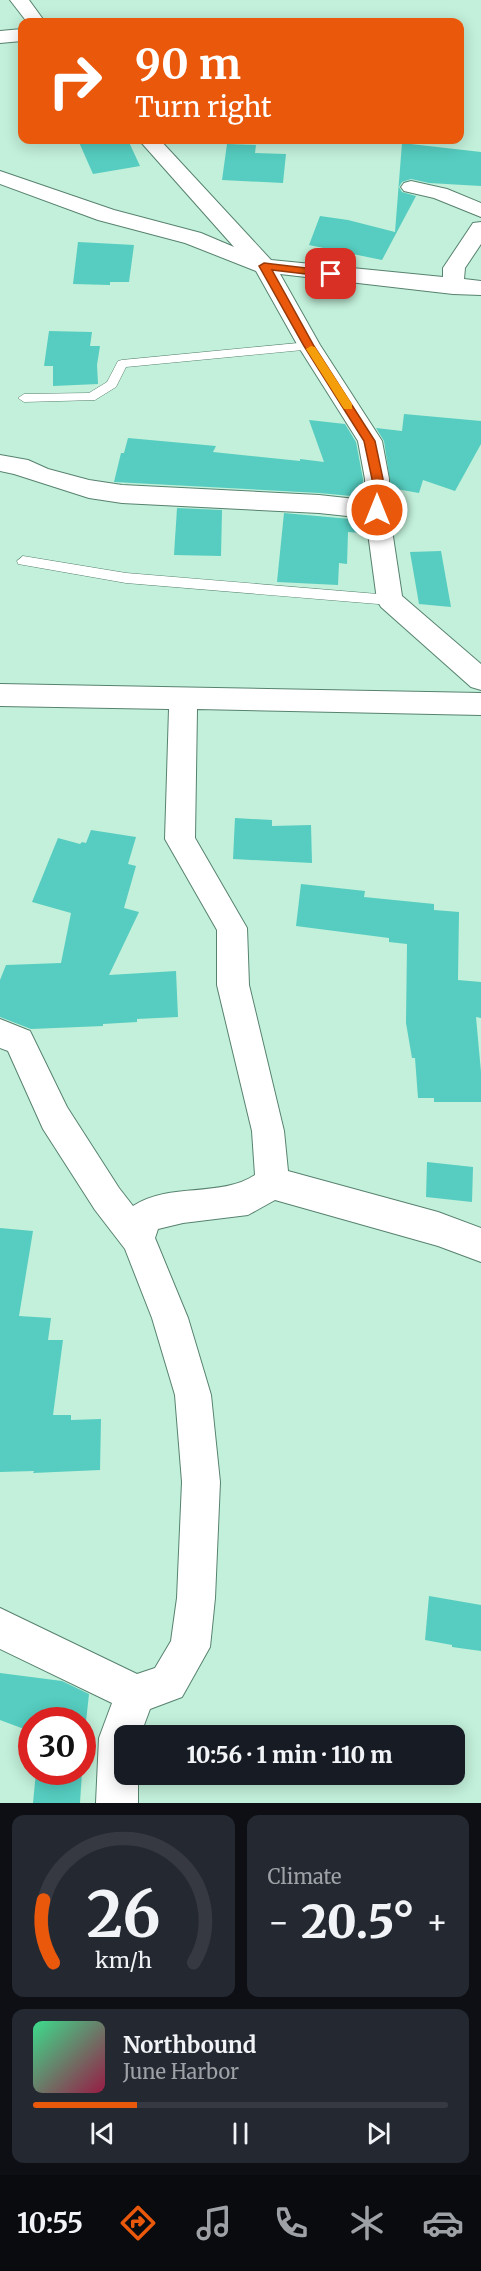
<!DOCTYPE html>
<meta charset="utf-8">
<style>
:root{--surface:#171b24;--page:#242831;--text:#f1f3f6;--muted:#9ea1a6;--line:#363941;--accent:#ea580c}
body{margin:0;font-family:Merriweather,serif;background:var(--page);color:var(--text);height:100vh;display:flex;flex-direction:column;font-size:22px;white-space:nowrap}
*{box-sizing:border-box;margin:0}
p{font-size:20px;color:var(--muted)}
.icon{flex:none;width:33px;height:33px;fill:none;stroke:currentColor;stroke-width:2;stroke-linecap:round;stroke-linejoin:round}
.map{position:relative;height:1803px;overflow:hidden}
.details{display:flex;flex-direction:column;gap:12px;padding:12px;background:#0d0f14;flex:1}
.details>*{flex:none}
.hud{position:absolute;left:18px;top:18px;width:446px;height:126px;border-radius:12px;box-shadow:0 3px 15px #0003;background:#ea580c;color:#fff;overflow:hidden}
.speed{position:absolute;left:18px;top:1707px;display:flex;gap:12px;font-size:30px;font-weight:700;text-align:center}
.speed>*{display:grid;place-content:center;width:78px;height:78px;border-radius:50%;background:var(--surface);box-shadow:0 3px 15px #0003;line-height:1}
.speed .limit{border:9px solid #d22;background:#fff;color:#111}
.pin{position:absolute;display:grid;place-items:center;width:51px;height:51px;color:#fff;margin:-26px;border-radius:12px;box-shadow:0 3px 9px #0006}
.me{position:absolute;width:66px;margin:-33px;rotate:0deg;stroke-linejoin:round;filter:drop-shadow(0 0 4px #0008)}
.turn{display:flex;align-items:center;gap:21px;height:126px;padding:0 18px;font-size:27px}
.turn .icon{width:78px;height:78px;stroke-width:2.5}
.turn b{display:block;font-size:42px;line-height:51px}
.big{font-size:45px;font-weight:800;line-height:1.1}
.details .tile{flex:1;display:flex;flex-direction:column;justify-content:center;gap:9px;min-width:0;padding:0 21px;border-radius:12px;background:var(--page)}
.details .dial{align-items:center;gap:0}
.dial svg{height:156px;overflow:visible;fill:none;stroke:var(--line);stroke-width:7;stroke-linecap:round;text-anchor:middle}
.dial text{fill:var(--text);stroke:none}
.song{display:flex;align-items:center;gap:18px}
.cover{width:72px;height:72px;border-radius:9px;background:linear-gradient(135deg,hsl(150 70% 55%),hsl(340 70% 35%))}
.played{height:6px;border-radius:3px;background:linear-gradient(90deg,var(--accent) 25%,var(--line) 25%)}
.keys{display:flex;justify-content:space-around;direction:ltr}
.heat{display:flex;justify-content:space-between;align-items:center;font-size:33px;direction:ltr}
.details .tiles{flex:1;display:grid;gap:12px;grid-template-columns:1fr 1fr}
.tile:last-child{grid-column:span 2}
.trip{position:absolute;left:114px;top:1725px;width:351px;height:60px;border-radius:12px;background:var(--surface);box-shadow:0 3px 15px #0003;font-weight:800;line-height:60px;text-align:center}
.dock{display:flex;height:96px;justify-content:space-around;align-items:center;background:#090b0e;color:var(--muted)}
.dock .icon{width:42px;height:42px}
.dock .selected{color:var(--accent)}
.dock b{font-size:27px;color:var(--text)}
.map>svg:first-child{display:block}
.building{fill:#56cdc0}
.lines{fill:none;stroke-linecap:round;stroke-linejoin:round}
.service-casing{stroke:#57826f;stroke-width:1}
.minor-casing{stroke:#57826f;stroke-width:2}
.service{fill:#fff;fill-rule:evenodd}
.minor{fill:#fff;fill-rule:evenodd}
.route{fill:#ea580c;stroke:#983908;stroke-width:1.5}
.slow{fill:#f59e0b}
</style>
<div class="map">
<svg width="481" height="1803" viewBox="0 0 481 1803">
<rect width="100%" height="100%" fill="#c2f0da"/>
<g class="building">
<path d="M78,140H128L140,166L93,174Z"/>
<path d="M402,143L481,152V186L429,183L411,179L402,182L399,187L402,192L416,196L382,260L309,245L320,216L348,220L395,232Z"/>
<path d="M227,144L256,145L255,153L286,154L283,183L222,180Z"/>
<path d="M78,242L134,245L129,282H110V285L73,284Z"/>
<path d="M49,331L92,332L90,346H100L97,365L98,384L53,386V366H44Z"/>
<path d="M404,414L481,421V444L455,491L423,480L419,493L391,488L384,441L376,428L402,431Z"/>
<path d="M309,420L345,424L356,442L363,479L362,497L319,493L114,482L121,453H124L128,438L216,446L213,452L300,461V459L324,462Z"/>
<path d="M177,508L222,510L221,556L174,555Z"/>
<path d="M284,513L361,520L360,533L348,532L347,564L339,563L338,585L277,582Z"/>
<path d="M441,551L451,607L419,604L410,552Z"/>
<path d="M235,818L272,820V826L311,825L312,863L233,859Z"/>
<path d="M91,830L136,837L128,864L136,866L124,908L139,912L109,975L176,971L178,1017L137,1019V1022L103,1024V1026L31,1029L0,1017V980L6,965L61,963L71,913L32,902L58,838L80,844L82,842L86,843Z"/>
<path d="M301,884L365,891L364,897L434,904V910L459,912L458,980L481,982V1018L476,1017L481,1072V1102H434V1098H418L415,1058H412L406,1023L407,944L389,942V938L296,926Z"/>
<path d="M427,1162L473,1167L472,1202L426,1197Z"/>
<path d="M0,1228L33,1231L19,1316L51,1318L48,1340H63L53,1415H71V1420L101,1419L100,1470L33,1473L34,1471L0,1472Z"/>
<path d="M429,1596L481,1605V1651L452,1647V1645L425,1640Z"/>
<path d="M0,1673L62,1681L89,1694L82,1759V1720H32V1732L0,1720Z"/>
<path d="M36,1772H82L80,1803H33Z"/>
</g>
<g class="lines">
<defs>
<g id="service">
<path d="M309,342L313,343V349L126,367L116,387L95,400L24,402L18,398L24,394L89,393L107,382L118,361L122,360Z"/>
<path d="M23,556L126,573L390,595L397,600L390,605L126,583L18,564L17,561Z"/>
</g>
<g id="minor">
<path d="M10,0H29L45,22H27Z"/>
<path d="M22,29V41L0,43V31Z"/>
<path d="M139,140H160L271,260L443,277V268L473,223L481,222V244L465,268L464,279L481,281V295L453,294L280,274L320,345L382,441L389,479V510L402,596L481,664V690L471,687L381,607L377,600L366,518L319,513L122,503L89,498L14,474L0,471V455L28,460L48,469L89,480L122,485L319,495L365,500V479L358,441L298,346L256,271L185,243L98,220L0,184V171L114,210L201,233L234,247Z"/>
<path d="M411,181L447,189L481,203V217L434,198L404,191L401,187L404,183Z"/>
<path d="M0,684L481,693V715L197,709L195,838L247,928L249,985L284,1131L288,1171L438,1212L481,1228V1262L438,1246L275,1200L248,1215L183,1223L158,1229L155,1238L188,1318L211,1395L220,1482L215,1598L210,1647L182,1697L150,1709L140,1736H124V1774H138V1803H96L99,1738L112,1703L0,1649V1608L137,1674L155,1668L171,1641L177,1598L182,1482L175,1395L152,1318L125,1249L95,1210L43,1129L8,1051L0,1048V1019L30,1031L67,1107L119,1188L133,1206C169,1182 220,1198 255,1175L252,1131L217,985V930L165,839L169,709L0,706Z"/>
</g>
</defs>
<use href="#service" class="service-casing"/>
<use href="#minor" class="minor-casing"/>
<use href="#service" class="service"/>
<use href="#minor" class="minor"/>
</g>
<path class="route" d="M264,263L331,271L336,274L331,277L272,270L314,346L375,441L383,479L381,513L377,514L372,510V479L364,441L304,346L259,266Z"/>
<path class="slow" d="M311,346L315,347L352,404V409H344L306,349Z"/>
</svg>
<div class="speed"><div class="limit">30</div></div>
<div class="pin" style="left:331px;top:274px;background:#d93025"><svg class="icon" aria-label="arrive" viewBox="0 0 24 24"><path d="M6 21V4h12l-3 4 3 4H6"/></svg></div>
<svg class="me" style="left:377px;top:510px" viewBox="-20 -20 40 40"><circle r="17" fill="#ea580c" stroke="#fff" stroke-width="3"/><path d="M0-11L8 9 0 5-8 9z" fill="#fff"/></svg>
<div class="trip">10:56 · 1 min · 110 m</div>
<div class="hud">
<div class="turn"><svg class="icon" aria-label="right" viewBox="0 0 24 24"><path d="M7 20v-9h11M14 6l5 5-5 5"/></svg><div><b>90 m</b>Turn right</div></div>
</div>
</div>
<section class="details">
<div class="tiles">
<div class="tile dial"><svg viewBox="0 0 100 80">
<path d="M14 69A42 42 0 1 1 86 69"/>
<path d="M14 69A42 42 0 0 1 9 37" stroke="#ea580c"/>
<text x="50" y="56" font-size="32" font-weight="700">26</text>
<text x="50" y="72" font-size="11">km/h</text>
</svg></div>
<div class="tile"><p>Climate</p>
<div class="heat"><a>−</a><b class="big">20.5°</b><a>+</a></div>
</div>
<div class="tile">
<div class="song"><i class="cover"></i><div><b>Northbound</b><p>June Harbor</p></div></div>
<div class="played"></div>
<div class="keys"><svg class="icon" aria-label="previous" viewBox="0 0 24 24"><path d="M18 5L8 12l10 7zM5 5v14"/></svg><svg class="icon" aria-label="pause" viewBox="0 0 24 24"><path d="M8 5v14M16 5v14"/></svg><svg class="icon" aria-label="next" viewBox="0 0 24 24"><path d="M6 5l10 7-10 7zM19 5v14"/></svg></div>
</div>
</div>
</section>
<nav class="dock">
<b>10:55</b>
<svg class="icon selected" aria-label="directions" viewBox="0 0 24 24"><path d="M12 3l9 9-9 9-9-9zM9 14v-3h6M13 9l2 2-2 2"/></svg>
<svg class="icon" aria-label="music" viewBox="0 0 24 24"><path d="M9 18V5l10-2v13"/><circle cx="6" cy="18" r="3"/><circle cx="16" cy="16" r="3"/></svg>
<svg class="icon" aria-label="phone" viewBox="0 0 24 24"><path d="M5 4h4l2 5-3 2q2 4 5 5l2-3 5 2v4C11 20 4 13 5 4z"/></svg>
<svg class="icon" aria-label="climate" viewBox="0 0 24 24"><path d="M12 3v18M4 7l16 10M4 17L20 7"/></svg>
<svg class="icon" aria-label="car" viewBox="0 0 24 24"><path d="M5 17H2v-5l4-1 3-4h7l3 4 3 1v5h-3M9 17h6M6 11h13"/><circle cx="7" cy="17" r="2"/><circle cx="17" cy="17" r="2"/></svg>
</nav>
